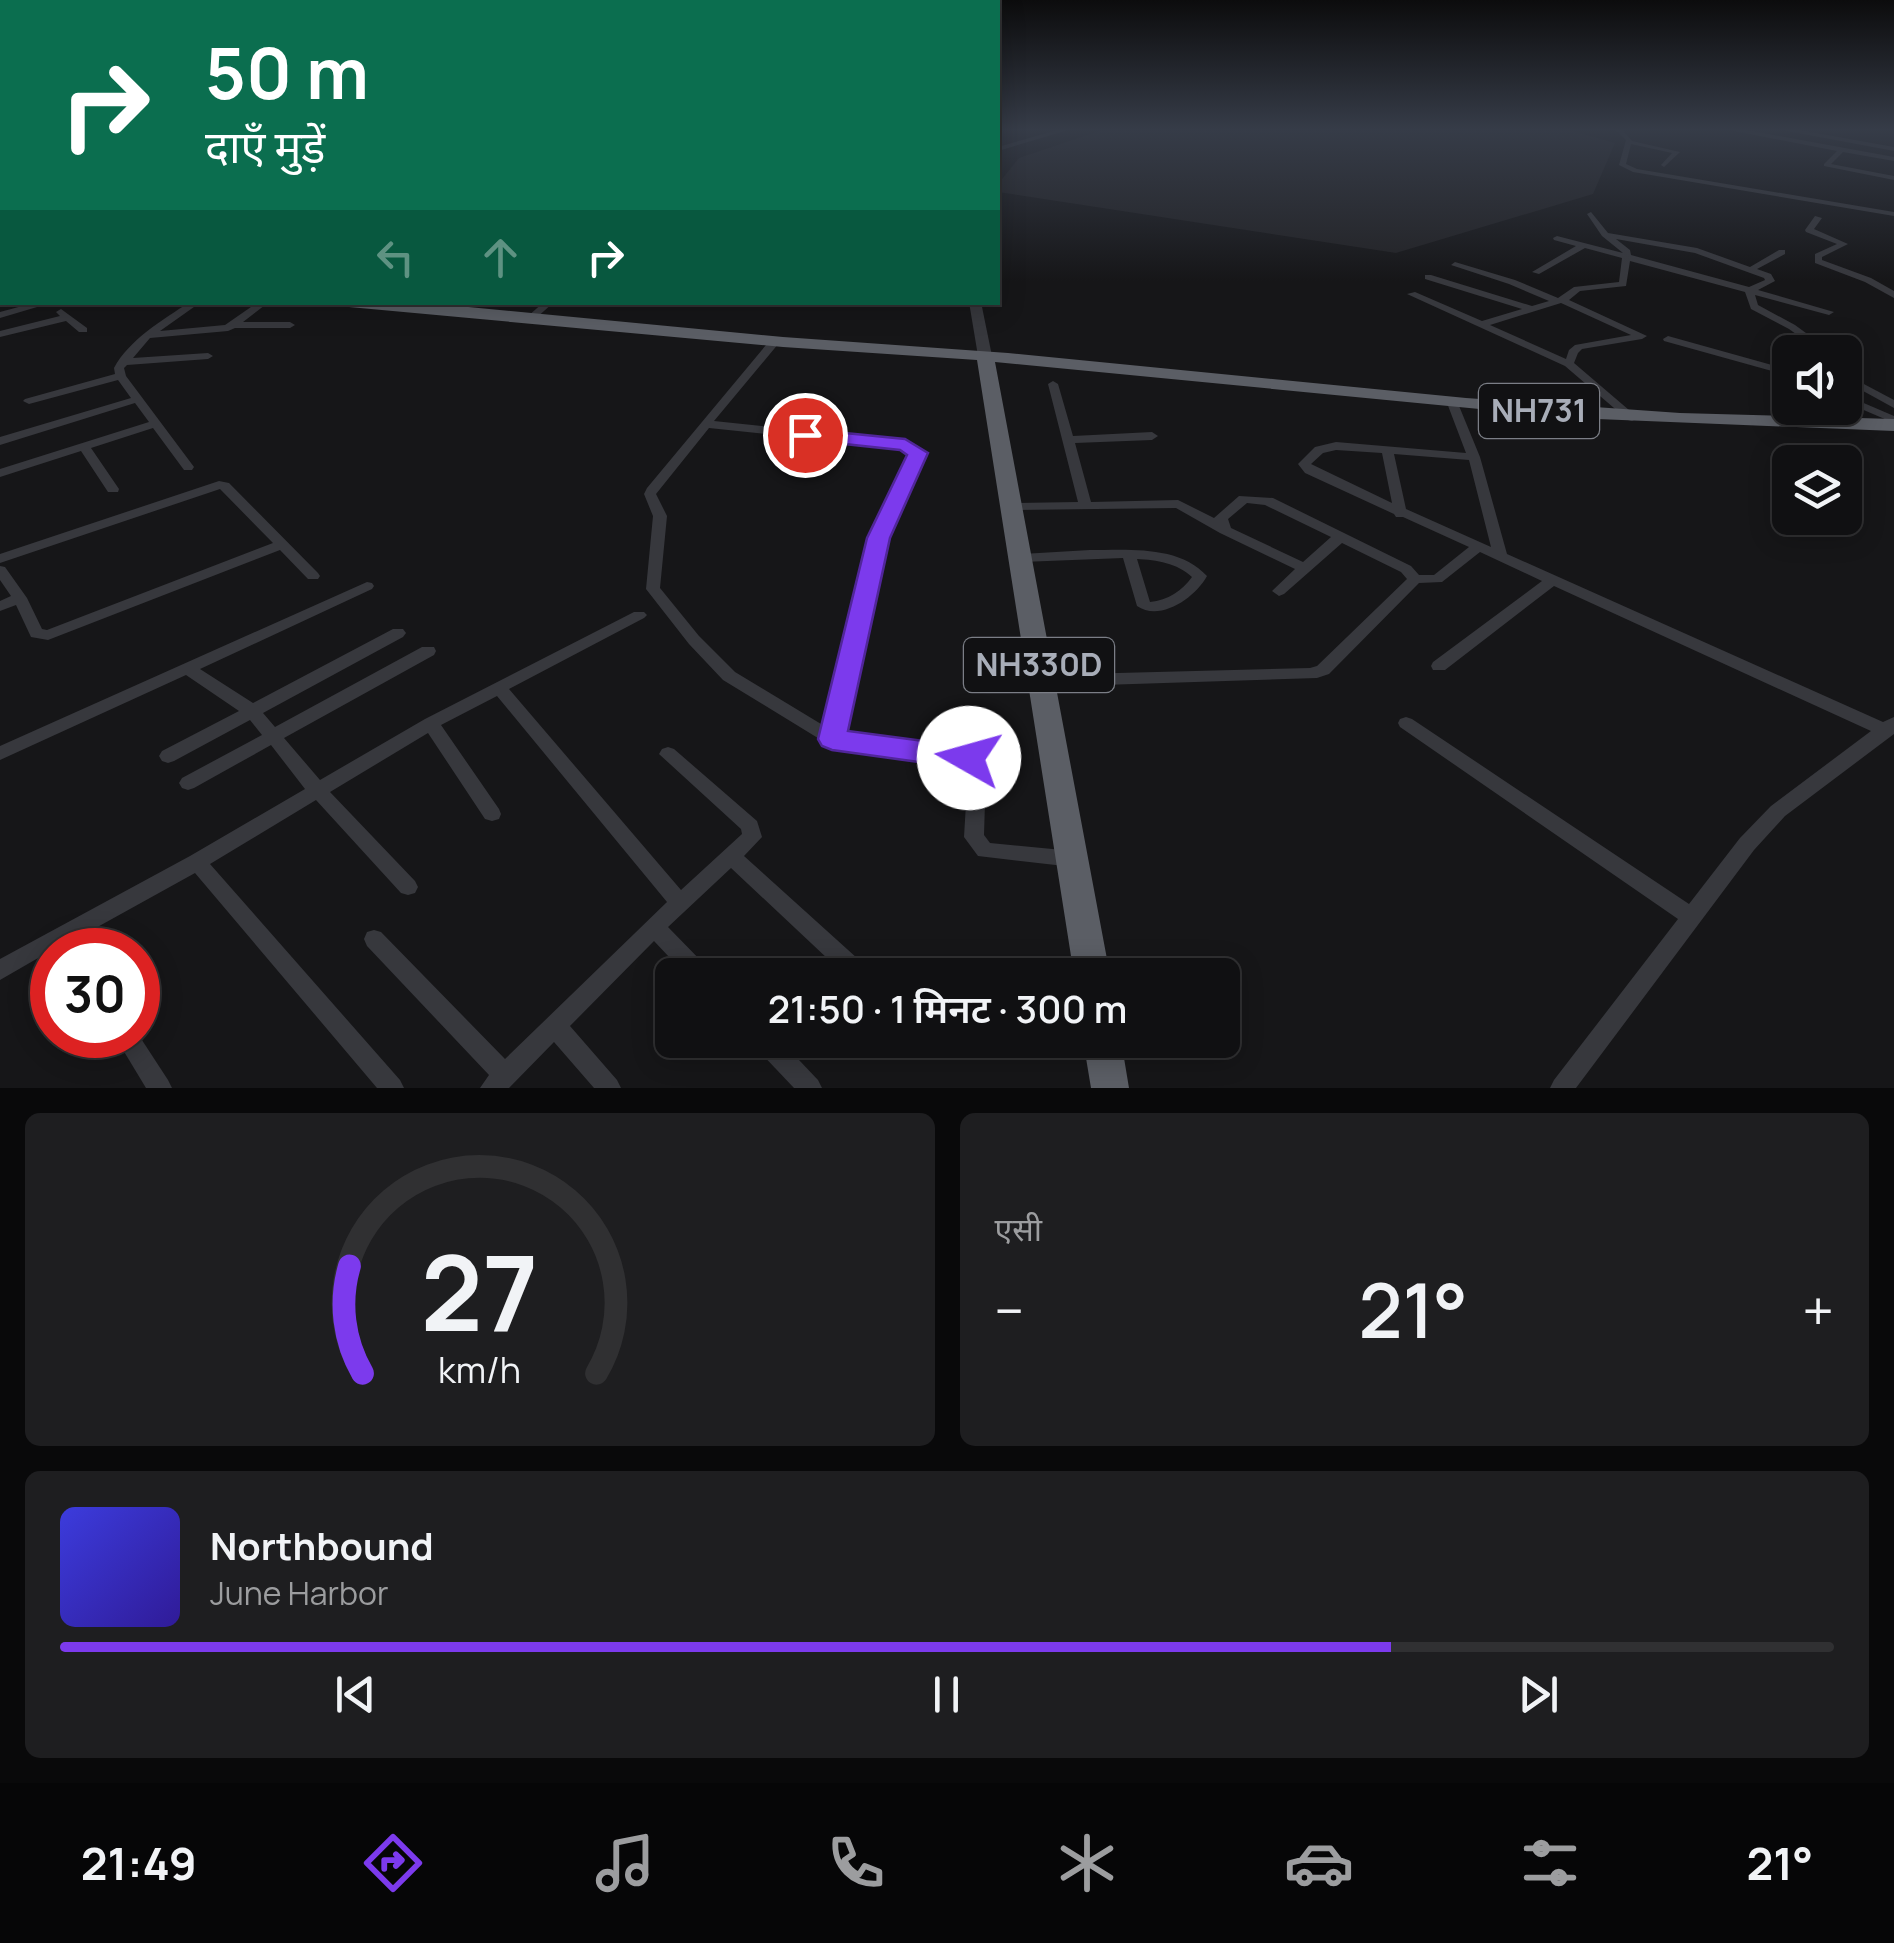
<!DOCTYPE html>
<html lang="hi">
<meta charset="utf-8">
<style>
:root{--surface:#101012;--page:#1e1e20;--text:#f1f3f6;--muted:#9c9d9f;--line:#303032;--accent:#7c3aed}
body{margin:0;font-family:Manrope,"Noto Sans Devanagari",sans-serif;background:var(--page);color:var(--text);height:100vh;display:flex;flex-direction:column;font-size:38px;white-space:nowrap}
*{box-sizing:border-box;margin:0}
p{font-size:32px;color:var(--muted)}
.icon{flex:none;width:55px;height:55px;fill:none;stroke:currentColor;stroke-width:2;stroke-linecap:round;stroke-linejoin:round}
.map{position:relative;height:1088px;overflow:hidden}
.panel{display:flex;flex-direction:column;gap:25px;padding:25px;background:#09090a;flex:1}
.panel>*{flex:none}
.hud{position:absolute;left:0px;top:0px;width:1000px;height:305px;box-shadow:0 5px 25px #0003,0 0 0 2px var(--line);background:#0b6e4f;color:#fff;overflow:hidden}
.tools{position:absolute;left:1772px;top:335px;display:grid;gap:20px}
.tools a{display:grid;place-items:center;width:90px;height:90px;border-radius:15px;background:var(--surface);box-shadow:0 5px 25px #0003,0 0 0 2px var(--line);font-size:50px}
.speed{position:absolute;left:30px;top:928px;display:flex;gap:20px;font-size:50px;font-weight:700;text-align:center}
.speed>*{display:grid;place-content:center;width:130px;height:130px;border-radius:50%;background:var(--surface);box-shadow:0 5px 25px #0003,0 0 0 2px var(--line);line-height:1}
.speed .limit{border:15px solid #d22;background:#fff;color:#111}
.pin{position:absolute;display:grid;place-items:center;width:85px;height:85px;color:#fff;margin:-42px;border:5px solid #fff;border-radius:50%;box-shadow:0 2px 10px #0007}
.me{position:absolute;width:110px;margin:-55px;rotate:277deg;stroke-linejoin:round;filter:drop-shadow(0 0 8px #0008)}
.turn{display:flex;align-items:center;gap:35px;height:210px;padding:0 40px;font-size:45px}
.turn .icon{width:130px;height:130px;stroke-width:2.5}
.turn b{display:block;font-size:70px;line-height:85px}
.lanes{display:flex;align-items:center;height:95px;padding:0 40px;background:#0003;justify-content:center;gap:50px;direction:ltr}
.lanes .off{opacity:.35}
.big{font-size:75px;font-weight:600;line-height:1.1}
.panel .card{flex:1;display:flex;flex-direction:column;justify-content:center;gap:15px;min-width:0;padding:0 35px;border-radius:15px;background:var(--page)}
.panel .dial{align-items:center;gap:0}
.dial svg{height:260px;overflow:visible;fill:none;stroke:var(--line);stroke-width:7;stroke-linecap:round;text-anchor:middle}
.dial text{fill:var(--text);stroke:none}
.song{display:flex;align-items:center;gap:30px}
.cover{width:120px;height:120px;border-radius:15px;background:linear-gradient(135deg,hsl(240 70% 55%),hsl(250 70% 35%))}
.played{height:10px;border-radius:5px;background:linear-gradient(90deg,var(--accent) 75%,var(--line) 75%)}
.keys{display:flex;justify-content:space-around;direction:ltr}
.heat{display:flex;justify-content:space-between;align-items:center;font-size:55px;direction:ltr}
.panel .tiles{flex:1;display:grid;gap:25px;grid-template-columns:1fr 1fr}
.card:last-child{grid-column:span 2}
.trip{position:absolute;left:655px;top:958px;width:585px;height:100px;border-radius:15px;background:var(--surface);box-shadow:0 5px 25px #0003,0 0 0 2px var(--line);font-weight:600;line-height:100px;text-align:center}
.dock{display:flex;height:160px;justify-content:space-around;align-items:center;background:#060607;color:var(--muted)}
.dock .icon{width:70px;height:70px}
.dock .current{color:var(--accent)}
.dock b{font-size:45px;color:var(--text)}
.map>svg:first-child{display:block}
.built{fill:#222225}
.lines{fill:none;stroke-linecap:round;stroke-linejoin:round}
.minor{fill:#37383d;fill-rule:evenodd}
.tertiary{fill:#37383d;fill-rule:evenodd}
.primary{stroke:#53555c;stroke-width:22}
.trunk{fill:#5b5e65;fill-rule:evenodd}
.route{fill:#7c3aed;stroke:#51269a;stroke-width:2.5}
.labels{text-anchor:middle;stroke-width:10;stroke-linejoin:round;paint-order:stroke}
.shield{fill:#111113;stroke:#7b7e86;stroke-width:2.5}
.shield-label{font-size:32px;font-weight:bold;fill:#a8adb8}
</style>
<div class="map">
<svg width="1894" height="1088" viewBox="0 0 1894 1088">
<rect width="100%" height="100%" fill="#161618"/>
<path class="built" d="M1108,128H1562L1615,143L1593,194L1396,253L998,192V184L1019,158Z"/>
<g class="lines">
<g class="minor">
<path d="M1064,128H1075L998,151V147Z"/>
<path d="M1614,128H1621L1632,141L1680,152L1664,167L1661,165L1672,153L1631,144L1626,164L1637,169L1894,212V216L1633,172L1619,165L1626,140Z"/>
<path d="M1719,128H1735L1894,157V161L1843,152L1831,164L1894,176V180L1824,166V164L1837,151Z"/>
<path d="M1772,128H1788L1894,147V151Z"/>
<path d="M1591,212L1608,233L1697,248L1750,267L1779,250H1785V254L1757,269L1771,274L1775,281L1758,290L1834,312L1829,315L1755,295L1758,305L1795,325L1832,352H1821L1789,329L1751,309L1745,292L1630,261L1626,286L1580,291L1569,300L1647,336L1642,339L1582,349L1578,353L1574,363L1636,416L1638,418L1632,421L1628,420L1565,366L1407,294L1415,292L1482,321L1522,309L1425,279V275H1431L1532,306L1549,301L1509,284L1451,265L1455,262L1515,280L1558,298L1574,287L1619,282L1622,258L1585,248L1539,274L1532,272L1576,246L1554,240L1553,238L1557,236L1623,253L1602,236L1587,214ZM1616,239L1695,253L1764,278L1765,280L1749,287L1631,255L1630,250ZM1561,303L1631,335L1575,345L1569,350L1566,359L1490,325Z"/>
<path d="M1815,216L1822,218L1814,229L1848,244L1822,257V260L1871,278L1894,291V298L1865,282L1815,263V254L1837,244L1806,232L1805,230Z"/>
<path d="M2,248V254L0,255V249Z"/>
<path d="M37,302H54L0,318V312Z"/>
<path d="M190,302H201L160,331L225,325L258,302H269L243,322H290L295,325L290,328H235L228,331L150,338L133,358L208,353L213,356L208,359L127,365L124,368L126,376L194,467L192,470H184L153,428L91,448L119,489L118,492H108L81,451L0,477V469L149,422L135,403L0,445V437L131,398L118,380L29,404L23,401L25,399L115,374L114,368C129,340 162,320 190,302Z"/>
<path d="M544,302H554L534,320H528V316Z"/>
<path d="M61,309L87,328V332H79L66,321L0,337V331L60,316L56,312Z"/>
<path d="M1668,336L1790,370V376L1664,341L1663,339Z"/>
<path d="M775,338L779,339V343L714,421L905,441L924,453L885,538L842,734L975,753L986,769L984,835L990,843L1073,851L1080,853L1083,859L1080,865L1073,867L978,856L964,837L968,770L964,764L826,743L723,680L689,644L646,589L653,516L644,494L647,488L771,339ZM709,428L902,448L911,454L871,538L826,727L735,672L699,636L660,588L667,516L656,494Z"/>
<path d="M1845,374L1894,400V408L1845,381Z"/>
<path d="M1053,381L1058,384L1073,436L1152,432L1158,436L1152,440L1075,443L1091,502L1178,500L1214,518L1239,496L1273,498L1411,566L1419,575H1434L1469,547L1403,517H1396L1394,514L1305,473L1298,464L1315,447L1336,442L1466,453L1447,403L1453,400L1457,401L1480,457L1507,554L1883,722L1894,717V734L1785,816L1754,850L1576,1088H1550L1554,1080L1678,919L1400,727L1398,723L1400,719L1406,717L1412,719L1689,904L1740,838L1771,806L1871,731L1554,586L1445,670H1433L1431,666L1433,662L1542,581L1480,552L1442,582L1419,583L1329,674L1317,678L1041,687L1035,685L1033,681L1035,677L1041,675L1310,668L1317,666L1407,579L1401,572L1342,543L1284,594L1279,596L1272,591L1295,569L1220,533L1176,508L1008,510L1006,507L1008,504L1013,503L1078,502L1048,384ZM1336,450L1382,453L1392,503L1311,464L1323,453ZM1394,454L1469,460L1491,547L1406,509ZM1247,503L1265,505L1331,537L1303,562L1231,528L1228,519Z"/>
<path d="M1845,395L1894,416V423L1845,402Z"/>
<path d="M219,481L229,483L318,573L320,576L318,579H308L280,550L48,640L31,637L16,605L0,611V601L11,596L0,580V566L5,567L27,598L42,629L47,630L273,543L220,489L0,563V554Z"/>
<path d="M1090,550C1128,550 1179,545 1207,576C1195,598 1160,622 1137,606L1123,558L1022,562L1015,558L1022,554ZM1137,559C1157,560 1177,563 1192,577C1182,591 1168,600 1150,602Z"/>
<path d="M367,582L372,583L374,586L372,589L200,669L253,703L393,629H403L406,633L403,637L263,713L275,727L422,647H434L436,651L434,655L284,738L320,780L425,719L634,612H644L647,615L644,618L509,689L681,890L742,834L741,829L659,754L662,749L668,747L674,749L757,821L762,837L744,856L868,968L871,975H845L731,868L668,927L708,968L711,975H686L654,941L570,1026L617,1080L621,1088H594L554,1042L509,1088H480L489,1075L367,946L364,939L367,932L374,930L381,932L505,1059L667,902L497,696L441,725L499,809L501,814L499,819L492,821L485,819L428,733L330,792L415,881L418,887L415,893L408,895L401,893L316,800L210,864L400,1080L404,1088H377L195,873L74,940L79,950H52L0,980V959L190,856L305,789L271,745L194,788L188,790L182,788L179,783L182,778L262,735L250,720L174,761L168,763L162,761L159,756L162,751L239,711L186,675L0,760V746Z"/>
<path d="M138,1034L168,1080L172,1088H146L114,1035Z"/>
<path d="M753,1040H780L818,1080L822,1088H794L756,1048Z"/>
</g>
<path class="tertiary" d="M969,302H981L992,356L990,359L985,360L978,356Z"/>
<path class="primary" d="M0,185L2,184"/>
<g class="trunk">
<rect x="0" y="282" width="2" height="8"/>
<path d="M342,302L458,306L783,337L1008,353L1466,398L1680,413L1894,419V431L1573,418L995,362L1110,975H1074L977,360L783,347L349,307Z"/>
<path d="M1083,1040H1121L1129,1088H1091Z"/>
</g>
</g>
<linearGradient id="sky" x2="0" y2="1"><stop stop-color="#0c0c0d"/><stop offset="0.46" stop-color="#363c48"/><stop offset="1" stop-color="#363c48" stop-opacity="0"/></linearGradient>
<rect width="1894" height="281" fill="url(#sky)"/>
<path class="route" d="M805,429L905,439L928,453L890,538L848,731L969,747L979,751L983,758L979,766L969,769L832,750L822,746L818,739L867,538L907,455L900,450L798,439L795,435Z"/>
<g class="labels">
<g class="shield">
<rect x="1479" y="384" width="120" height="54" rx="8"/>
<rect x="964" y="638" width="150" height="54" rx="8"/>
</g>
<g class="shield-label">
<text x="1539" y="422">NH731</text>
<text x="1039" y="676">NH330D</text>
</g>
</g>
</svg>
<div class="tools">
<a><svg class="icon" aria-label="sound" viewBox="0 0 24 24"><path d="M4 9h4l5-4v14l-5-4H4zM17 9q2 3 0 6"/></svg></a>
<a><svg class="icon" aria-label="layers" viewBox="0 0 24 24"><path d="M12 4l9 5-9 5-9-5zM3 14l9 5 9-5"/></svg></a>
</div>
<div class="speed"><div class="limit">30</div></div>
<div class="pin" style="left:805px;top:435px;background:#d93025"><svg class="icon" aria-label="arrive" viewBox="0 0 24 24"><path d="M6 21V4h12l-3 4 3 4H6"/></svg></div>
<svg class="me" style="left:969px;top:758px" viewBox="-20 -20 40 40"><circle r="19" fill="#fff"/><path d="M0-13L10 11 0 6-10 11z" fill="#7c3aed"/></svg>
<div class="trip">21:50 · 1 मिनट · 300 m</div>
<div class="hud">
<div class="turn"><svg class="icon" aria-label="right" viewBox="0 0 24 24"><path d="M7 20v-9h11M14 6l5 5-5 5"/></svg><div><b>50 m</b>दाएँ मुड़ें</div></div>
<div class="lanes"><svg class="icon off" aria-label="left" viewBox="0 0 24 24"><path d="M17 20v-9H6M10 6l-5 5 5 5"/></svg><svg class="icon off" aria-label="ahead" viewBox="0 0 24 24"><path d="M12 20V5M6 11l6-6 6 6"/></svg><svg class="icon" aria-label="right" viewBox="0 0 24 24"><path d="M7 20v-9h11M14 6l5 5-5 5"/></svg></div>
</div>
</div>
<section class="panel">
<div class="tiles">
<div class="card dial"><svg viewBox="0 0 100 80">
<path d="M14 69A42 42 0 1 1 86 69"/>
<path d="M14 69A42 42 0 0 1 10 36" stroke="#7c3aed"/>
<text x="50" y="56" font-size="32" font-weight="700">27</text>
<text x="50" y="72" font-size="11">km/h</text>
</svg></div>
<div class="card"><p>एसी</p>
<div class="heat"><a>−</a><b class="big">21°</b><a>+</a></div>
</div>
<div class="card">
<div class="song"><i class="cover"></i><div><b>Northbound</b><p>June Harbor</p></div></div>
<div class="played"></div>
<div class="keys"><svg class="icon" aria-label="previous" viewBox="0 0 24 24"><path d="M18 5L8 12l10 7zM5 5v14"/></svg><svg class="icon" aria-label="pause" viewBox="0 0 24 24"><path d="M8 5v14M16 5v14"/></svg><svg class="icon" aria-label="next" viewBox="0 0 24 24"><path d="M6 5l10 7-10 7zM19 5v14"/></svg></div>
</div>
</div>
</section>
<nav class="dock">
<b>21:49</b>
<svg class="icon current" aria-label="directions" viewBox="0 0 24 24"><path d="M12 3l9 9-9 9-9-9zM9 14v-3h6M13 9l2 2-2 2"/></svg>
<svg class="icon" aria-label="music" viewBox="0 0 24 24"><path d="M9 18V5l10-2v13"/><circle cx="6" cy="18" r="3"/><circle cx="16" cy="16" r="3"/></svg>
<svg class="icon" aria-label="phone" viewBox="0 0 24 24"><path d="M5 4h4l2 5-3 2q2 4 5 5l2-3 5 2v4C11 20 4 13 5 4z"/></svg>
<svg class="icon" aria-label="climate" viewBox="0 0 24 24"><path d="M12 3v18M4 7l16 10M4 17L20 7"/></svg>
<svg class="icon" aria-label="car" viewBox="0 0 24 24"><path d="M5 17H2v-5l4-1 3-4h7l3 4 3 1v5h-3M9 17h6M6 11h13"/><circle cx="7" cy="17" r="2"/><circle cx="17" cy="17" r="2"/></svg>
<svg class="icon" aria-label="filters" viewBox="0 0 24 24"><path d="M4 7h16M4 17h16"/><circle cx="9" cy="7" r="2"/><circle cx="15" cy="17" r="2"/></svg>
<b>21°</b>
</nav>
